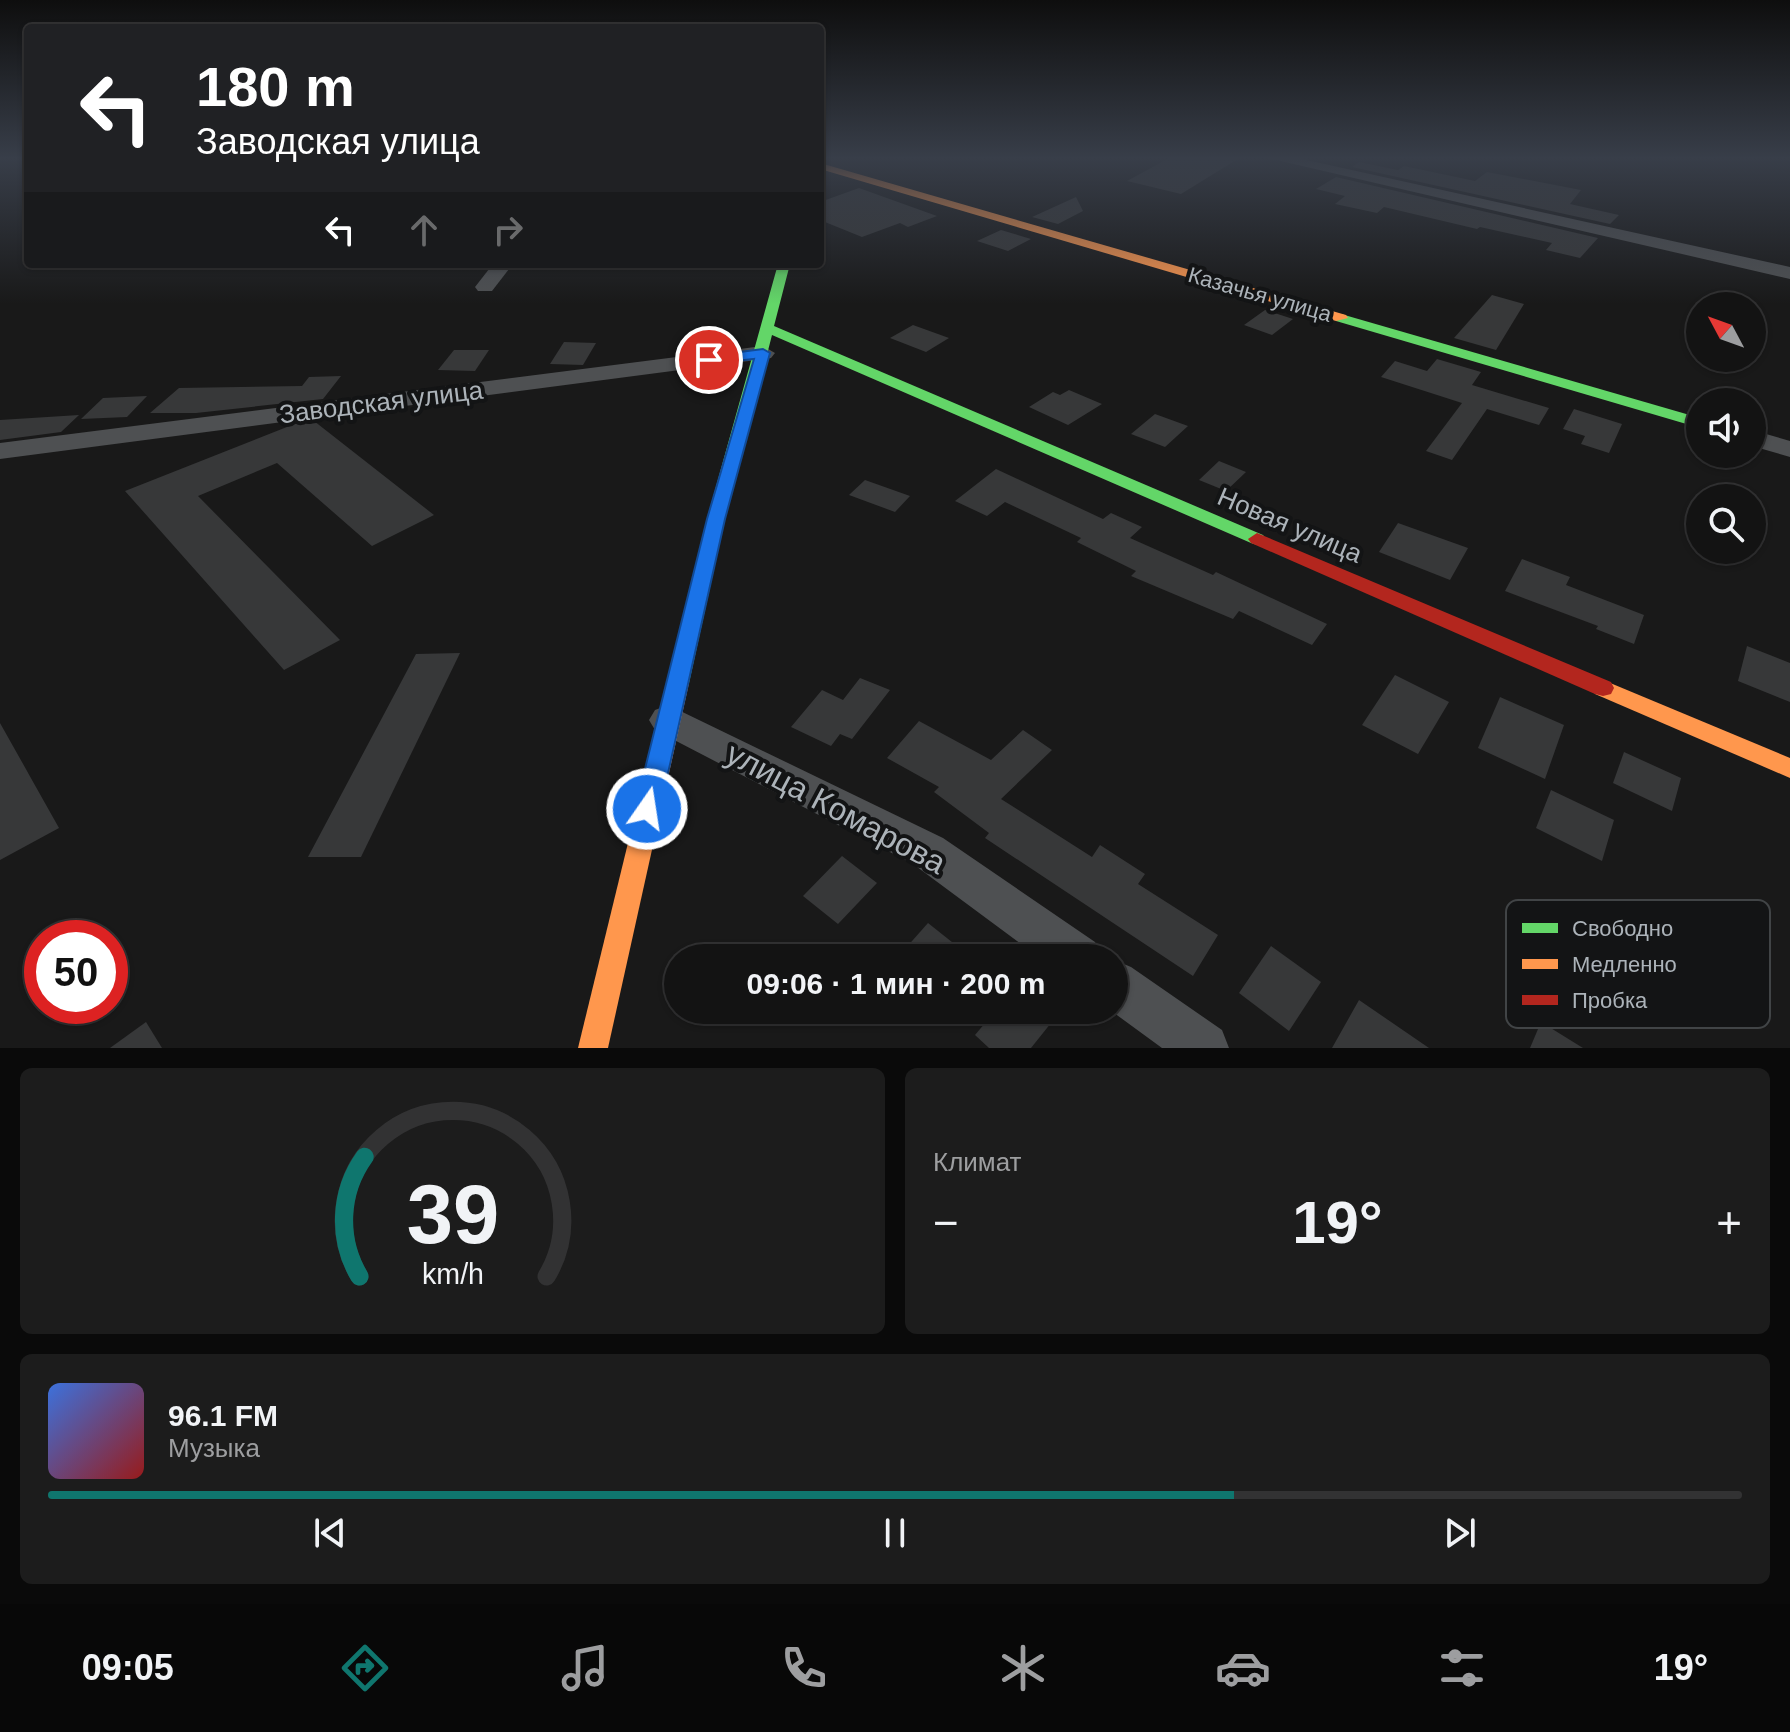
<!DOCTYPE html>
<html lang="ru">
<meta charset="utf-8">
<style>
:root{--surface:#131313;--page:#1c1c1c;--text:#f1f3f6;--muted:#9d9ea0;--line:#323233;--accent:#0f766e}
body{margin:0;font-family:Helvetica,sans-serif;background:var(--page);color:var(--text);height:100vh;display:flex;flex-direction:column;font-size:30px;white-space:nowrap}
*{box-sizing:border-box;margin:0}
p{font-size:26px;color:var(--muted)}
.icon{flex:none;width:44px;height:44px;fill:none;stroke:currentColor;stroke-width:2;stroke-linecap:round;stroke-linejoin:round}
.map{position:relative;height:1048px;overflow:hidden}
.panel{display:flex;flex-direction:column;gap:20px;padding:20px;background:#0a0a0a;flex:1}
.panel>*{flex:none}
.guide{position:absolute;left:24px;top:24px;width:800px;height:244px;border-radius:8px;box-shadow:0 2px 6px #0004,0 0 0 2px var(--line);background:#202124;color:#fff;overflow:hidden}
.needle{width:52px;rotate:311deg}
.tools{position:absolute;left:1686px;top:292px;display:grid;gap:16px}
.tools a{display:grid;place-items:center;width:80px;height:80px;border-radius:50%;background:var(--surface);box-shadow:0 2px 6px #0004,0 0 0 2px var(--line);font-size:40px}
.speed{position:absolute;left:24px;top:920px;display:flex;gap:16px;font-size:40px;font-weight:700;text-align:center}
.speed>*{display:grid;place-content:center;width:104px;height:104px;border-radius:50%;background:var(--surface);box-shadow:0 2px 6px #0004,0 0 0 2px var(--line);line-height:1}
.speed .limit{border:12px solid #d22;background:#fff;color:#111}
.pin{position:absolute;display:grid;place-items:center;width:68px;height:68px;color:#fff;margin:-34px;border:4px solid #fff;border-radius:50%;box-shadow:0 2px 8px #0007}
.me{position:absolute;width:88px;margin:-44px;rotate:13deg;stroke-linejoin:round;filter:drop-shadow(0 0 6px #0008)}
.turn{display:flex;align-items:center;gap:28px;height:168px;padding:0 40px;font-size:36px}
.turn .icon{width:104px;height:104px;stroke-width:2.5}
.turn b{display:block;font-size:56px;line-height:68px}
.lanes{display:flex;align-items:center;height:76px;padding:0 40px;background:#0003;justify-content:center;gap:40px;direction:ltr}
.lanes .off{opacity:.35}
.big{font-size:60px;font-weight:700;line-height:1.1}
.panel .tile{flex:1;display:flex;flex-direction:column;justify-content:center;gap:12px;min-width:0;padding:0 28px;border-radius:12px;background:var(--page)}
.panel .dial{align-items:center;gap:0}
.dial svg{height:208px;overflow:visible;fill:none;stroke:var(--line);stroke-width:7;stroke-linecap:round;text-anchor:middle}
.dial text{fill:var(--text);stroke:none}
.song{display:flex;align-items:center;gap:24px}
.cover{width:96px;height:96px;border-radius:12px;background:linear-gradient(135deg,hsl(220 70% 55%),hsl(0 70% 35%))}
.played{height:8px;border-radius:4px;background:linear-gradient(90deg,var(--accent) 70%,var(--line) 70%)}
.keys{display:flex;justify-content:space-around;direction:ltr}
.heat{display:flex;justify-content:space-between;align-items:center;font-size:44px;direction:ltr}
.panel .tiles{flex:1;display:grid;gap:20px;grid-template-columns:1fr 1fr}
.tile:last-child{grid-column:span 2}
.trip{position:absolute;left:664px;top:944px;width:464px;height:80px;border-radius:40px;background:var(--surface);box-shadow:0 2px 6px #0004,0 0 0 2px var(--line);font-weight:700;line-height:80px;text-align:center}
.tab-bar{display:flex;height:128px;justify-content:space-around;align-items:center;background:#080808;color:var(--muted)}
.tab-bar .icon{width:56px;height:56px}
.tab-bar .active{color:var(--accent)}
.tab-bar b{font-size:36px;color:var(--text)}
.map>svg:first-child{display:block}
.building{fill:#373839}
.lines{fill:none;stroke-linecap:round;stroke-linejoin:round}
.street{fill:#4e5052;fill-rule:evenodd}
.fast{fill:#63d668;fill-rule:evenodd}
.slow{fill:#ff974d;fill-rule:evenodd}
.jam{fill:#b3261e;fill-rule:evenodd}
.route{fill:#1a73e8;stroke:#114b97;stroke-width:2}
.labels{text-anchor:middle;stroke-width:8;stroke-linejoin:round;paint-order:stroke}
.far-street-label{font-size:22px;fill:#acb3b9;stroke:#131415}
.street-label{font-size:26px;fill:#acb3b9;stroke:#131415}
.near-street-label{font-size:32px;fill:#acb3b9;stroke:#131415}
.key{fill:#131415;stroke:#414446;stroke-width:2}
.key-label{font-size:22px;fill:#acb3b9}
</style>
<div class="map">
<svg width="1790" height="1048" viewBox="0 0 1790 1048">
<rect width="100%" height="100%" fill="#191919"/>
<g class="building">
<path d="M1171,157H1241L1181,194L1127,181Z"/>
<path d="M1359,162L1398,170L1404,166L1475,181L1487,172L1581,190L1570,204L1619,215L1610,224L1352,167Z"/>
<path d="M1336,177L1598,238L1580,258L1546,250L1552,243L1480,227L1477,229L1384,207L1377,213L1335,204L1345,196L1316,189Z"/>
<path d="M859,188L937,216L908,227L900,223L862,237L820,220V202Z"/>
<path d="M1076,197L1083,211L1058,224L1032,217Z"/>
<path d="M1001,230L1031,239L1008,251L977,241Z"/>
<path d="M1492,295L1524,304L1496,350L1454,338Z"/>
<path d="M1265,310L1293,319L1272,335L1244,325Z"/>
<path d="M913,325L949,338L926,352L890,338Z"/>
<path d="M564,342L596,343L583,365L550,364Z"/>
<path d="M454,350H489L475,371L438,370Z"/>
<path d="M1437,359L1481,372L1472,385L1549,408L1539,425L1487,409L1452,460L1426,451L1462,403L1381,377L1395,361L1427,371Z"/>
<path d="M341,376L323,399L196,413H150L179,388L302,386L309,377Z"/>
<path d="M1069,390L1102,404L1068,425L1029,407L1053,392L1060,395Z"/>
<path d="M147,396L127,417L81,419L103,398Z"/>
<path d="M1574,409L1622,424L1609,453L1581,444L1585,436L1563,429Z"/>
<path d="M1155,414L1188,426L1165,447L1131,434Z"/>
<path d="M79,415L61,432L0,440V420Z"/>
<path d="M314,421L434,515L372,546L277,463L198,496L340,640L284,670L125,491L297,423Z"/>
<path d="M1219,461L1246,472L1226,491L1199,480Z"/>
<path d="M996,469L1103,519L1111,513L1142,527L1130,538L1213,575L1216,572L1327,624L1312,645L1239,611L1233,619L1131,576L1136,571L1077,542L1081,538L1005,502L987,516L955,501Z"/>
<path d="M865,480L910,496L895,512L849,495Z"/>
<path d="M1398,523L1468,548L1450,580L1379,552Z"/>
<path d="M1522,559L1570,577L1566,585L1644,615L1634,644L1596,629L1598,626L1505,591Z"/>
<path d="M1747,646L1790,663V702L1738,681Z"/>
<path d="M460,653L361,857H308L416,654Z"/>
<path d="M1395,675L1449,702L1418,754L1362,725Z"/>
<path d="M860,678L890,690L852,739L840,734L831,746L791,727L822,690L843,700Z"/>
<path d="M1500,697L1564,725L1545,779L1478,748Z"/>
<path d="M919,721L991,760L1023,730L1052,750L1001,799L1092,857L1100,845L1145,874L1138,884L1218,935L1193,976L985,838L989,833L934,792L939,787L887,758Z"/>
<path d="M0,723L59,828L0,860Z"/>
<path d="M1624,752L1681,778L1672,811L1613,783Z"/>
<path d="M1551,790L1614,820L1602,861L1536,828Z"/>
<path d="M842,856L877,883L838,924L803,896Z"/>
<path d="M928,923L972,958H897Z"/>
<path d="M1271,946L1321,982L1289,1031L1239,993Z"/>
<path d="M1359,1000L1429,1048H1332Z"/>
<path d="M996,1010H1036L1051,1023L1031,1048H989L975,1035Z"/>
<path d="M146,1022L162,1048H110Z"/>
<path d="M1541,1022L1583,1048H1530Z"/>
</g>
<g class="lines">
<g class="street">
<path d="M1263,157H1293L1790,267V279Z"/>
<path d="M493,264H513L492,291H478L475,287Z"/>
<path d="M763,346L775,353L771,358L0,459V443Z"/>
<path d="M1752,430L1790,441V457L1752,446Z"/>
<path d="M668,705L943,838L1095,942L1101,958H1040L913,864L655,730L649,720L655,710Z"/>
<path d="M1114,960L1131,967L1222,1030L1229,1048H1162L1110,1010H1114Z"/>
</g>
<g class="fast">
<path d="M778,264H790L774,326L1263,535L1266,539L1257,545L1251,543L772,335L725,519L689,683L686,689L678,691L670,689L667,683L707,519Z"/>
<path d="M1341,314L1700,418V428L1336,321V315Z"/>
</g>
<g class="slow">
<path d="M820,163L1346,315L1348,318L1336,321L820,169Z"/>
<path d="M678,675L686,677L689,683L608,1048H578L667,683L670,677Z"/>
<path d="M1603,680L1790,758V778L1595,694L1592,688L1595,682Z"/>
</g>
<path class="jam" d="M1257,533L1611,682L1614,688L1611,694L1603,696L1595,694L1251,543L1248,539Z"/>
</g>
<linearGradient id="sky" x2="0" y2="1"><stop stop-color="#0e0e0e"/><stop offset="0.52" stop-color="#383e49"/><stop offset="1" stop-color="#383e49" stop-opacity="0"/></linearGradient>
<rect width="1790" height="304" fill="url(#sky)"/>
<path class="route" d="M763,349L770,353L725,519L660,809L656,817L647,820L638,817L635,809L707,519L754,359L709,364L702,360L709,356Z"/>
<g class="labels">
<g class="far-street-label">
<text transform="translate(1260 294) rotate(16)" y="8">Казачья улица</text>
</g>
<g class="street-label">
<text transform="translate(381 402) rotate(-7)" y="9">Заводская улица</text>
<text transform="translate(1290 525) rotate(23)" y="9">Новая улица</text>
</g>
<g class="near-street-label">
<text transform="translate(836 808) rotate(28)" y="11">улица Комарова</text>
</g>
</g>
<rect x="1506" y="900" width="264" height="128" rx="12" class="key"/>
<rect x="1522" y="923" width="36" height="10" fill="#63d668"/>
<rect x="1522" y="959" width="36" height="10" fill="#ff974d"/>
<rect x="1522" y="995" width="36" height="10" fill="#b3261e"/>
<g class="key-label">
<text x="1572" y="936">Свободно</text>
<text x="1572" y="972">Медленно</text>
<text x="1572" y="1008">Пробка</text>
</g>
</svg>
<div class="tools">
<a><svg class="needle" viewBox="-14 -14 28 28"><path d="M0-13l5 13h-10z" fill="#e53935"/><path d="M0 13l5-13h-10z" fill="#9d9ea0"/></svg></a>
<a><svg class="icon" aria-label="sound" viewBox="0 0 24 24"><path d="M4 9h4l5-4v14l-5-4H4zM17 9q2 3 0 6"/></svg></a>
<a><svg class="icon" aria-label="search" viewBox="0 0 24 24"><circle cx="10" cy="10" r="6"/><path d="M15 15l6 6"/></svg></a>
</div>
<div class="speed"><div class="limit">50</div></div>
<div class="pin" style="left:709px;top:360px;background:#d93025"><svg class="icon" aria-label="arrive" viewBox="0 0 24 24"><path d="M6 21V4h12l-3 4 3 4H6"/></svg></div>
<svg class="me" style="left:647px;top:809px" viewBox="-20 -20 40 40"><circle r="17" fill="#1a73e8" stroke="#fff" stroke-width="3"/><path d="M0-11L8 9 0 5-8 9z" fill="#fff"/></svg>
<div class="trip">09:06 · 1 мин · 200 m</div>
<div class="guide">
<div class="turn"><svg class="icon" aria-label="left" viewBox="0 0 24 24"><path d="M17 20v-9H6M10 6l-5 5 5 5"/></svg><div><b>180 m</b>Заводская улица</div></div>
<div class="lanes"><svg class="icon" aria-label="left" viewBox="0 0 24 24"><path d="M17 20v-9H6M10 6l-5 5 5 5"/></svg><svg class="icon off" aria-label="ahead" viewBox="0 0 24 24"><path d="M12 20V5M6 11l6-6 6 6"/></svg><svg class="icon off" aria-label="right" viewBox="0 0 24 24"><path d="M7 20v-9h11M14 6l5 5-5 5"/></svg></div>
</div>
</div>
<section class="panel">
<div class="tiles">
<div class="tile dial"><svg viewBox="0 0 100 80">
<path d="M14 69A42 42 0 1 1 86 69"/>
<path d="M14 69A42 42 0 0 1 16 23" stroke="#0f766e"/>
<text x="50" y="56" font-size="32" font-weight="700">39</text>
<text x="50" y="72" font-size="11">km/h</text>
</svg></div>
<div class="tile"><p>Климат</p>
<div class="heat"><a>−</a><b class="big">19°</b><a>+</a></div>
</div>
<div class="tile">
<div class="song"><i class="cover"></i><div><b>96.1 FM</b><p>Музыка</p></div></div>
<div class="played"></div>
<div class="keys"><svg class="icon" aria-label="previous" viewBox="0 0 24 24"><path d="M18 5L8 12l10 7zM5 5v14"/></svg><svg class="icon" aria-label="pause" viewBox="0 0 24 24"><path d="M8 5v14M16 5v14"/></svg><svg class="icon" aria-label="next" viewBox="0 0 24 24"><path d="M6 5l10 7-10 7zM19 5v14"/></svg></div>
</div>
</div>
</section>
<nav class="tab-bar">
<b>09:05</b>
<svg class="icon active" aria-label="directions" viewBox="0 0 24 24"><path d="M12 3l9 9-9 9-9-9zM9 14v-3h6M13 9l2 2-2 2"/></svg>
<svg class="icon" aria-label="music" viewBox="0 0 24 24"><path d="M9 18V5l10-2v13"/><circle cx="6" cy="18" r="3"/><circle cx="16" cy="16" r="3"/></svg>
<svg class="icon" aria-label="phone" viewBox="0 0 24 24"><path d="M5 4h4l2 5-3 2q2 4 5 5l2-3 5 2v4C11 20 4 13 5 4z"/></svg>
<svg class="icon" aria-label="climate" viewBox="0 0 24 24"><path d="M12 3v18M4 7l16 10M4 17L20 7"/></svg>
<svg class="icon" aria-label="car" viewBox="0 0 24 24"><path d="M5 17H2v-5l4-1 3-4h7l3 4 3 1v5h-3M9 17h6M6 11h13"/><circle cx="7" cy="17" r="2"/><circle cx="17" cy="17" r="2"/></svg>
<svg class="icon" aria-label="filters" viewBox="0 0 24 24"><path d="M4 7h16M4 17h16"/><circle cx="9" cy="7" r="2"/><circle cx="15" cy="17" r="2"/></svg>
<b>19°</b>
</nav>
